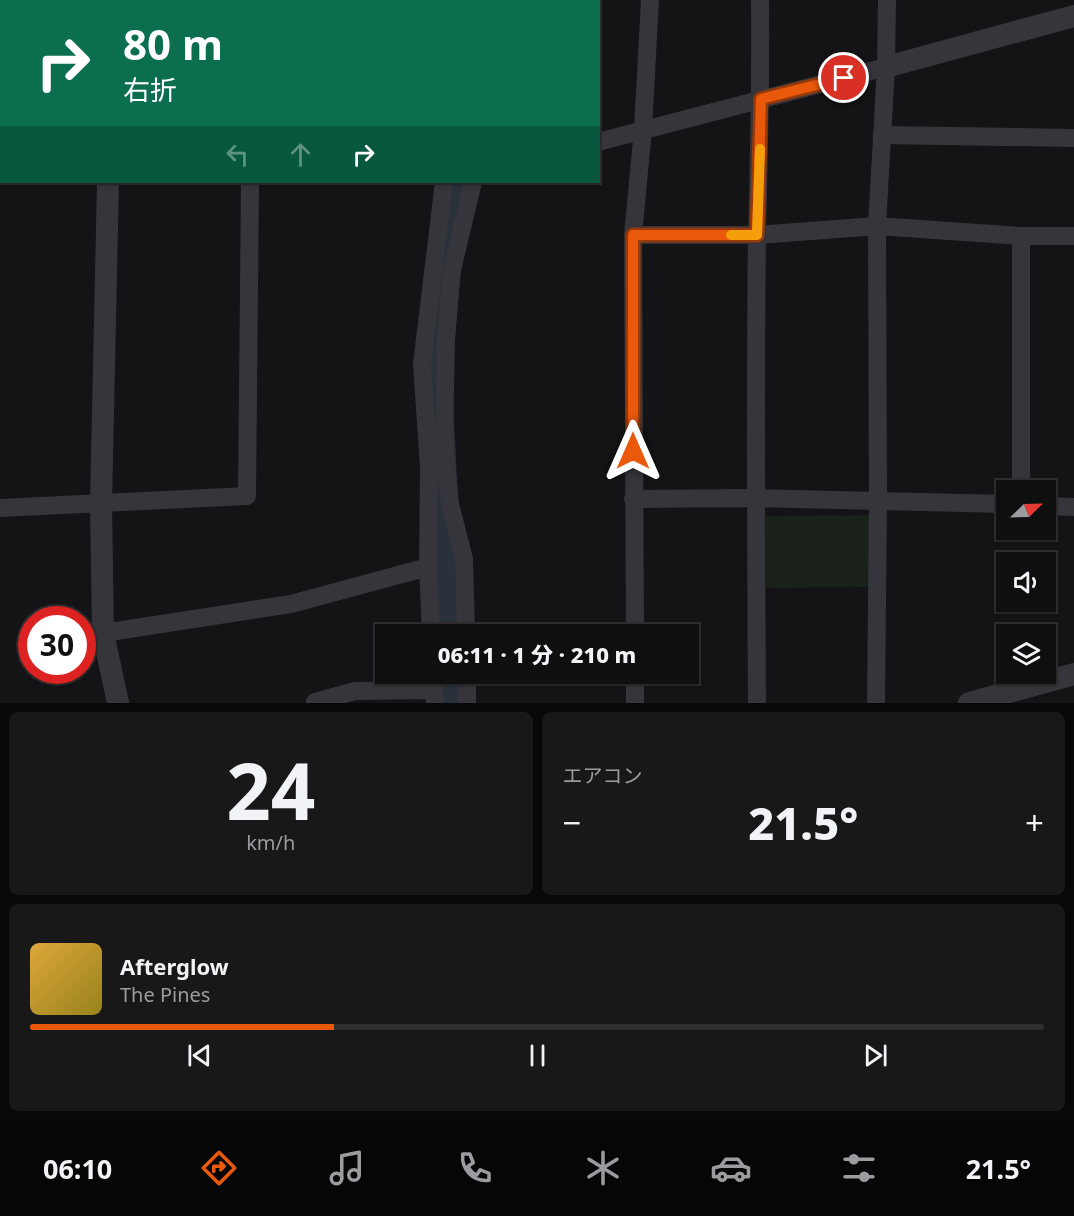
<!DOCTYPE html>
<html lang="ja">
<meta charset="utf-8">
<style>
:root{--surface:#0f0f10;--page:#181819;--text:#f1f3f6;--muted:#9b9c9f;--line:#2f2f30;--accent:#ea580c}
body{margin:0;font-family:"Noto Sans","Noto Sans JP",sans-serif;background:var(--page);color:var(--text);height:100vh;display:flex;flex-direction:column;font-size:22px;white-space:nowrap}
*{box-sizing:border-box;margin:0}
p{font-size:20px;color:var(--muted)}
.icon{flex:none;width:33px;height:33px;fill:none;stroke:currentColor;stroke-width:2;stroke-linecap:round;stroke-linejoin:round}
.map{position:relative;height:703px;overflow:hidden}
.panel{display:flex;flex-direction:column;gap:9px;padding:9px;background:#080809;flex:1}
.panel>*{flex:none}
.top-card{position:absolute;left:0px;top:0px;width:600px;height:183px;box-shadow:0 2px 4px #0004,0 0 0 2px var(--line);background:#0b6e4f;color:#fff;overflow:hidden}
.needle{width:39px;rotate:67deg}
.fabs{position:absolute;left:996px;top:480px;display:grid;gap:12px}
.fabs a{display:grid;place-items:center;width:60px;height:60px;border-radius:0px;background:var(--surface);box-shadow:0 2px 4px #0004,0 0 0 2px var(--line);font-size:30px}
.speed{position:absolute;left:18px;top:606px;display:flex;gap:12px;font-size:30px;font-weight:700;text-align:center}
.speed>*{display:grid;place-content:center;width:78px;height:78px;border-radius:50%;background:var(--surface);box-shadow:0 2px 4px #0004,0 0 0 2px var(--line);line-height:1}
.speed .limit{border:9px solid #d22;background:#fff;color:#111}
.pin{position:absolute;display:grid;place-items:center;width:51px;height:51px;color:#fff;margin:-26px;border:3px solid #fff;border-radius:50%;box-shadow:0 2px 6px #0007}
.me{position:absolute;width:66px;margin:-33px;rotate:0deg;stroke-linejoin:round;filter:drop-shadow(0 0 4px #0008)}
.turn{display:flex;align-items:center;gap:21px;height:126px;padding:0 24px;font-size:27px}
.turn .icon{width:78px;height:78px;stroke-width:2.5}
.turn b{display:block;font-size:42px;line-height:51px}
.lanes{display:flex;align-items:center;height:57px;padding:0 24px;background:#0003;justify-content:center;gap:30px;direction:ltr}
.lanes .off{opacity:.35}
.big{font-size:45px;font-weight:800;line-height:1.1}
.panel .widget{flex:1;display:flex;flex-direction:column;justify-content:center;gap:9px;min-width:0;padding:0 21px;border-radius:9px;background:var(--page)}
.panel .dial{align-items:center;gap:0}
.dial b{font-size:78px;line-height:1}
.song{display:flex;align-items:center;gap:18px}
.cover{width:72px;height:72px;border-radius:9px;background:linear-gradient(135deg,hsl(40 70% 55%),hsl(50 70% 35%))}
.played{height:6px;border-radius:3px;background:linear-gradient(90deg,var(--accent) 30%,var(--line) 30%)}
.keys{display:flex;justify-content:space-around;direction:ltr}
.heat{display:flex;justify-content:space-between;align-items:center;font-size:33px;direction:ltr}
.panel .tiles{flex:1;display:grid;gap:9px;grid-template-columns:1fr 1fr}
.widget:last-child{grid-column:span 2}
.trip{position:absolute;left:375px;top:624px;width:324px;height:60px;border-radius:0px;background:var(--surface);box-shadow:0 2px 4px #0004,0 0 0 2px var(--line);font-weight:800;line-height:60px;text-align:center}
.tabs{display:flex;height:96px;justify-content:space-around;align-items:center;background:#060606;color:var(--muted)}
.tabs .icon{width:42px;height:42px}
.tabs .active{color:var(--accent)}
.tabs b{font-size:27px;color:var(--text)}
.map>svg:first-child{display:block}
.green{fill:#1a211b}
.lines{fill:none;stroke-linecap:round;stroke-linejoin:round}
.river{stroke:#29313a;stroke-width:32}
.minor{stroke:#35353b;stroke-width:18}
.tertiary{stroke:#35353b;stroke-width:22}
.route-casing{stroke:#983908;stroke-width:15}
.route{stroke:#ea580c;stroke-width:10}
.slow{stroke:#f59e0b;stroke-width:10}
</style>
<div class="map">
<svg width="1074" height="703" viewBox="0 0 1074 703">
<rect width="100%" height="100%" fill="#141416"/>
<path class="green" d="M871,515L873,587L766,588V516Z"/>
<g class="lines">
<g class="river">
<path d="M504,2V0"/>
<path d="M447,634L446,578L436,381L445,262L455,182"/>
<path d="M447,674V703"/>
</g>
<g class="minor">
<path d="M249,2V0"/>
<path d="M370,2V0"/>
<path d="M475,2L476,0"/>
<path d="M516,2V0"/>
<path d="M0,31H2"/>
<path d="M882,135L1074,138"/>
<path d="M598,142L886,67"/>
<path d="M633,235H757L877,226L1021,236H1074"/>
<path d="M1021,490V236"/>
<path d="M633,499L755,498L1006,504"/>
<path d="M1046,506L1074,507"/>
<path d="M0,508L247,496L250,182"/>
<path d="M103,633L291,604L428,567"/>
<path d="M431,634L428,567L429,468L422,364L444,182"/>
<path d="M466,634L464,559L450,504L444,445L446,336L452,270L473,182"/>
<path d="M635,634L633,235L643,129L650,0"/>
<path d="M433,674L435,703"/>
<path d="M467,674V703"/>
<path d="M635,674V703"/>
<path d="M315,702L355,691L434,690"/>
<path d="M757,703C756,547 755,392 757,236C759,157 761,79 760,0"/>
<path d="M876,703L878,501L877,226L886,67L887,0"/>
</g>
<g class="tertiary">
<path d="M111,0V2"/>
<path d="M886,67L1074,16"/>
<path d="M108,182L101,504L103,633L118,703"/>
<path d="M969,703L1074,674"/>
</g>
</g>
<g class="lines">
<defs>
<path id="route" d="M633,451V235H757L761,99L844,78"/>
</defs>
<use href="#route" class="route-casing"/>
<use href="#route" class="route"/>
<path class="slow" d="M731,235H757L760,149"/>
</g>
</svg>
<div class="fabs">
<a><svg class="needle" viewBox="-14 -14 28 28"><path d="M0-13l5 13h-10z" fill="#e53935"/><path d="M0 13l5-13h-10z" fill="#9b9c9f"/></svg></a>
<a><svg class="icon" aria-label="sound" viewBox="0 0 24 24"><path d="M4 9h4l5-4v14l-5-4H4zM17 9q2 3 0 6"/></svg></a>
<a><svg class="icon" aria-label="layers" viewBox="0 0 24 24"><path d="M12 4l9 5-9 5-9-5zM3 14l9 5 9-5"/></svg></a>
</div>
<div class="speed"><div class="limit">30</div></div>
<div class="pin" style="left:844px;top:78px;background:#d93025"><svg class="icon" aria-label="arrive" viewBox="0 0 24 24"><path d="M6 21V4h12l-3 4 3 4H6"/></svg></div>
<svg class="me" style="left:633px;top:451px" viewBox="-20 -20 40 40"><path d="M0-17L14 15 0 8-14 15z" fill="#ea580c" stroke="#fff" stroke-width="4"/></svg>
<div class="trip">06:11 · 1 分 · 210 m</div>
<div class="top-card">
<div class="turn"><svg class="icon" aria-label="right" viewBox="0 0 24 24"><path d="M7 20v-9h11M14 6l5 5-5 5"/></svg><div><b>80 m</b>右折</div></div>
<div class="lanes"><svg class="icon off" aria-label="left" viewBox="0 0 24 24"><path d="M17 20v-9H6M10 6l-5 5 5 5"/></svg><svg class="icon off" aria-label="ahead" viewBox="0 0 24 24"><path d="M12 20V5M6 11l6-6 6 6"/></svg><svg class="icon" aria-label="right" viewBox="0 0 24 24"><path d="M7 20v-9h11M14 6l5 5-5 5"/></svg></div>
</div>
</div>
<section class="panel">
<div class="tiles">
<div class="widget dial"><b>24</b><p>km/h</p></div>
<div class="widget"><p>エアコン</p>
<div class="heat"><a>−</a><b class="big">21.5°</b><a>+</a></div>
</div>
<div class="widget">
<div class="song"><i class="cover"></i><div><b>Afterglow</b><p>The Pines</p></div></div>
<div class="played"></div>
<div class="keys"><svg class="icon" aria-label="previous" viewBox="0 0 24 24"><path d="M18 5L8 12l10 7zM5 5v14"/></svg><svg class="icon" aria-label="pause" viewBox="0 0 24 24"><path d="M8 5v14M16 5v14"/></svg><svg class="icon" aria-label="next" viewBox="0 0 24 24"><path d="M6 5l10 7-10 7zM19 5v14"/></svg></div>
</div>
</div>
</section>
<nav class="tabs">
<b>06:10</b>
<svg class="icon active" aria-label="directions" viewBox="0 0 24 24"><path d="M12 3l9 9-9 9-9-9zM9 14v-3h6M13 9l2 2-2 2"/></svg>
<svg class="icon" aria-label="music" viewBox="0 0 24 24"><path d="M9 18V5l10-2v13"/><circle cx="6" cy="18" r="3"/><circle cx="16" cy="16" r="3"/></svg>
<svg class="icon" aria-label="phone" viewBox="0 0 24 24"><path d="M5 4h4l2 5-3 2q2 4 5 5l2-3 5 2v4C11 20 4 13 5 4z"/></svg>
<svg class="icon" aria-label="climate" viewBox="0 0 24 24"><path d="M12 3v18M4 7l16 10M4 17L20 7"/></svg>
<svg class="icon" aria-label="car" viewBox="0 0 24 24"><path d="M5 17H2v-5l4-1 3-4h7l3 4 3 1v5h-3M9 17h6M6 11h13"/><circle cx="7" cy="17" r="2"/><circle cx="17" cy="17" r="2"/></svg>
<svg class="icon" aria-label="filters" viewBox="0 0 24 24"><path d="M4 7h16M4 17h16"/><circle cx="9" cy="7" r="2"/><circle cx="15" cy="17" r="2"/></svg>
<b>21.5°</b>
</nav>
